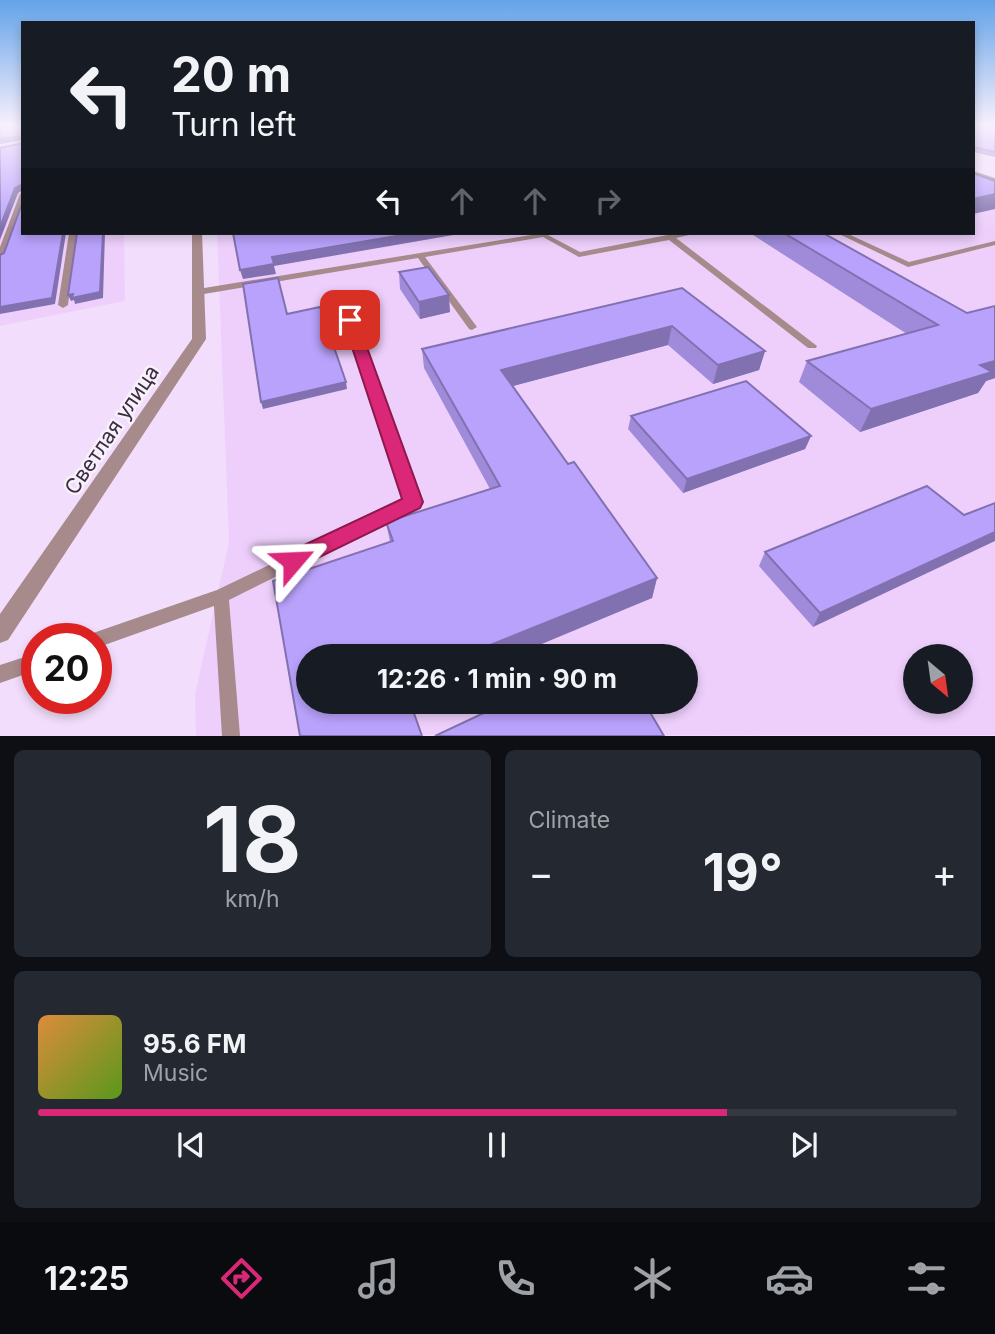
<!DOCTYPE html>
<meta charset="utf-8">
<style>
:root{--surface:#171b24;--page:#242831;--text:#f1f3f6;--muted:#9ea1a6;--line:#363941;--accent:#db2777}
body{margin:0;font-family:Inter,sans-serif;background:var(--page);color:var(--text);height:100vh;display:flex;flex-direction:column;font-size:26px;white-space:nowrap}
*{box-sizing:border-box;margin:0}
p{font-size:23px;color:var(--muted)}
.icon{flex:none;width:38px;height:38px;fill:none;stroke:currentColor;stroke-width:2;stroke-linecap:round;stroke-linejoin:round}
.map{position:relative;height:736px;overflow:hidden}
.panel{display:flex;flex-direction:column;gap:14px;padding:14px;background:#0d0f14;flex:1}
.panel>*{flex:none}
.guide{position:absolute;left:21px;top:21px;width:954px;height:214px;border-radius:0px;box-shadow:0 4px 10px #0003;background:#171b24;color:var(--text);overflow:hidden}
.needle{width:46px;rotate:151deg}
.fabs{position:absolute;left:903px;top:644px;display:grid;gap:14px}
.fabs a{display:grid;place-items:center;width:70px;height:70px;border-radius:50%;background:var(--surface);box-shadow:0 4px 10px #0003;font-size:35px}
.speed{position:absolute;left:21px;top:623px;display:flex;gap:14px;font-size:35px;font-weight:700;text-align:center}
.speed>*{display:grid;place-content:center;width:91px;height:91px;border-radius:50%;background:var(--surface);box-shadow:0 4px 10px #0003;line-height:1}
.speed .limit{border:10px solid #d22;background:#fff;color:#111}
.pin{position:absolute;display:grid;place-items:center;width:60px;height:60px;color:#fff;margin:-30px;border-radius:14px;box-shadow:0 4px 10px #0006}
.me{position:absolute;width:77px;margin:-38px;rotate:64deg;stroke-linejoin:round;filter:drop-shadow(0 0 5px #0008)}
.turn{display:flex;align-items:center;gap:24px;height:147px;padding:0 35px;font-size:32px}
.turn .icon{width:91px;height:91px;stroke-width:2.5}
.turn b{display:block;font-size:49px;line-height:60px}
.lanes{display:flex;align-items:center;height:66px;padding:0 35px;background:#0003;justify-content:center;gap:35px;direction:ltr}
.lanes .off{opacity:.35}
.big{font-size:52px;font-weight:700;line-height:1.1}
.panel .card{flex:1;display:flex;flex-direction:column;justify-content:center;gap:10px;min-width:0;padding:0 24px;border-radius:10px;background:var(--page)}
.panel .dial{align-items:center;gap:0}
.dial b{font-size:91px;line-height:1}
.song{display:flex;align-items:center;gap:21px}
.cover{width:84px;height:84px;border-radius:10px;background:linear-gradient(135deg,hsl(30 70% 55%),hsl(90 70% 35%))}
.played{height:7px;border-radius:4px;background:linear-gradient(90deg,var(--accent) 75%,var(--line) 75%)}
.keys{display:flex;justify-content:space-around;direction:ltr}
.heat{display:flex;justify-content:space-between;align-items:center;font-size:38px;direction:ltr}
.panel .tiles{flex:1;display:grid;gap:14px;grid-template-columns:1fr 1fr}
.card:last-child{grid-column:span 2}
.trip{position:absolute;left:296px;top:644px;width:402px;height:70px;border-radius:35px;background:var(--surface);box-shadow:0 4px 10px #0003;font-weight:700;line-height:70px;text-align:center}
.menu{display:flex;height:112px;justify-content:space-around;align-items:center;background:#090b0e;color:var(--muted)}
.menu .icon{width:49px;height:49px}
.menu .current{color:var(--accent)}
.menu b{font-size:32px;color:var(--text)}
.map>svg:first-child{display:block}
.built{fill:#eecffc;fill-rule:evenodd}
.lines{fill:none;stroke-linecap:round;stroke-linejoin:round}
.lane{fill:#a78a8c;fill-rule:evenodd}
.street{fill:#a78a8c;fill-rule:evenodd}
.wall{fill:#9f8bd9}
.shaded-wall{fill:#8271b0}
.building{fill:#b9a2fc;stroke:#8271b0;stroke-width:2}
.route{fill:#db2777;stroke:#8e194d;stroke-width:2}
.labels{text-anchor:middle;stroke-width:5;stroke-linejoin:round;paint-order:stroke}
.street-label{font-size:21px;fill:#3b2d41;stroke:#f8f1fb}
</style>
<div class="map">
<svg width="995" height="736" viewBox="0 0 995 736">
<rect width="100%" height="100%" fill="#f2defc"/>
<g class="built">
<path d="M0,126H23V233H124L125,301L0,326Z"/>
<path d="M973,182L995,189V735L196,736L195,694L229,542L217,233H973ZM308,656H686V702H308ZM915,656H961V702H915Z"/>
</g>
<g class="lines">
<g class="lane">
<path d="M973,171L995,178V182L973,175Z"/>
<path d="M23,192V204L4,258L0,260V247L20,194Z"/>
<path d="M69,233H77L68,305L63,308L58,305Z"/>
<path d="M544,233L580,252L678,233H690L689,235L676,238L817,346L816,348H808L669,240L579,257L543,237L425,257L477,327L472,330L469,329L418,258L198,295L194,292L198,289Z"/>
<path d="M837,233H846L909,262L995,241V245L908,267Z"/>
<path d="M341,291L345,294L420,502L418,506L229,600L240,736H222L214,606L96,648V639H88L90,634L96,632L217,590L405,500L337,294Z"/>
<path d="M37,653V670L0,683V665Z"/>
</g>
<path class="street" d="M192,233H202L206,339L8,640L0,643V614L192,339Z"/>
</g>
<g class="wall">
<path d="M973,126L995,128V157L973,152Z"/>
<path d="M750,233H823L967,313L995,306V378L986,381L978,393L860,432L799,382L807,361L907,334Z"/>
<path d="M399,272L450,312L420,319L400,289Z"/>
<path d="M682,288L765,351L759,370L713,384L668,345L513,386L568,464L657,578L652,598L300,736L390,542L386,522L490,489L424,368L422,349Z"/>
<path d="M631,416L811,436L805,449L683,493L628,429Z"/>
<path d="M927,486L813,627L759,566L765,552Z"/>
</g>
<g class="shaded-wall">
<path d="M21,136L23,140L0,144V139Z"/>
<path d="M21,185L23,190L18,193L0,240V227L15,188Z"/>
<path d="M995,194V209L973,214V199Z"/>
<path d="M63,233H66L55,304L0,314V307Z"/>
<path d="M103,233H105L103,298L75,304L74,300L71,301L68,295Z"/>
<path d="M414,233H465L274,266L276,274L243,279L240,270L272,257Z"/>
<path d="M449,295L450,312L420,319L419,302Z"/>
<path d="M672,326L668,345L501,389V370Z"/>
<path d="M765,351L759,370L713,384L718,365Z"/>
<path d="M995,361V378L986,381L978,393L860,432L871,409L980,365Z"/>
<path d="M346,382L347,389L263,409L261,402Z"/>
<path d="M811,436L805,449L683,493L687,479Z"/>
<path d="M995,532V541L813,627L820,613Z"/>
<path d="M657,578L652,598L513,656H463Z"/>
</g>
<g class="building">
<path d="M4,126H23V141L21,136L0,139V132Z"/>
<path d="M973,126H982L995,128V152L973,147Z"/>
<path d="M23,143V197L21,185L15,188L0,227V148Z"/>
<path d="M973,173L995,181V194L973,199Z"/>
<path d="M23,201V233H63L52,298L0,307V255L4,253Z"/>
<path d="M77,233H103L100,292L72,298L73,294L68,295Z"/>
<path d="M233,233H414L272,257L274,264L240,270Z"/>
<path d="M784,233H823L967,313L995,306V361L980,365L992,372L871,409L807,361L938,325Z"/>
<path d="M428,267L449,295L419,302L399,272Z"/>
<path d="M278,278L287,314L320,307L346,382L261,402L243,284Z"/>
<path d="M682,288L765,351L718,365L672,326L501,370L568,464L574,462L657,578L463,656H308V702H410L422,736H300L273,581L393,541L386,522L500,486L422,349Z"/>
<path d="M746,381L811,436L687,479L631,416Z"/>
<path d="M927,486L964,515L995,503V532L820,613L765,552Z"/>
<path d="M613,652L616,656H604Z"/>
<path d="M507,702H644L664,736H435Z"/>
</g>
<linearGradient id="sky" x2="0" y2="1"><stop stop-color="#63a3e8"/><stop offset="0.55" stop-color="#f9f0fe"/><stop offset="1" stop-color="#f9f0fe" stop-opacity="0"/></linearGradient>
<rect width="995" height="229" fill="url(#sky)"/>
<path class="route" d="M350,316L357,320L423,502L420,508L293,570L285,567L282,561L285,554L402,499L343,320Z"/>
<g class="labels">
<g class="street-label">
<text transform="translate(112 430) rotate(-56)" y="7">Светлая улица</text>
</g>
</g>
</svg>
<div class="fabs">
<a><svg class="needle" viewBox="-14 -14 28 28"><path d="M0-13l5 13h-10z" fill="#e53935"/><path d="M0 13l5-13h-10z" fill="#9ea1a6"/></svg></a>
</div>
<div class="speed"><div class="limit">20</div></div>
<div class="pin" style="left:350px;top:320px;background:#d93025"><svg class="icon" aria-label="arrive" viewBox="0 0 24 24"><path d="M6 21V4h12l-3 4 3 4H6"/></svg></div>
<svg class="me" style="left:293px;top:561px" viewBox="-20 -20 40 40"><path d="M0-17L14 15 0 8-14 15z" fill="#db2777" stroke="#fff" stroke-width="4"/></svg>
<div class="trip">12:26 · 1 min · 90 m</div>
<div class="guide">
<div class="turn"><svg class="icon" aria-label="left" viewBox="0 0 24 24"><path d="M17 20v-9H6M10 6l-5 5 5 5"/></svg><div><b>20 m</b>Turn left</div></div>
<div class="lanes"><svg class="icon" aria-label="left" viewBox="0 0 24 24"><path d="M17 20v-9H6M10 6l-5 5 5 5"/></svg><svg class="icon off" aria-label="ahead" viewBox="0 0 24 24"><path d="M12 20V5M6 11l6-6 6 6"/></svg><svg class="icon off" aria-label="ahead" viewBox="0 0 24 24"><path d="M12 20V5M6 11l6-6 6 6"/></svg><svg class="icon off" aria-label="right" viewBox="0 0 24 24"><path d="M7 20v-9h11M14 6l5 5-5 5"/></svg></div>
</div>
</div>
<section class="panel">
<div class="tiles">
<div class="card dial"><b>18</b><p>km/h</p></div>
<div class="card"><p>Climate</p>
<div class="heat"><a>−</a><b class="big">19°</b><a>+</a></div>
</div>
<div class="card">
<div class="song"><i class="cover"></i><div><b>95.6 FM</b><p>Music</p></div></div>
<div class="played"></div>
<div class="keys"><svg class="icon" aria-label="previous" viewBox="0 0 24 24"><path d="M18 5L8 12l10 7zM5 5v14"/></svg><svg class="icon" aria-label="pause" viewBox="0 0 24 24"><path d="M8 5v14M16 5v14"/></svg><svg class="icon" aria-label="next" viewBox="0 0 24 24"><path d="M6 5l10 7-10 7zM19 5v14"/></svg></div>
</div>
</div>
</section>
<nav class="menu">
<b>12:25</b>
<svg class="icon current" aria-label="directions" viewBox="0 0 24 24"><path d="M12 3l9 9-9 9-9-9zM9 14v-3h6M13 9l2 2-2 2"/></svg>
<svg class="icon" aria-label="music" viewBox="0 0 24 24"><path d="M9 18V5l10-2v13"/><circle cx="6" cy="18" r="3"/><circle cx="16" cy="16" r="3"/></svg>
<svg class="icon" aria-label="phone" viewBox="0 0 24 24"><path d="M5 4h4l2 5-3 2q2 4 5 5l2-3 5 2v4C11 20 4 13 5 4z"/></svg>
<svg class="icon" aria-label="climate" viewBox="0 0 24 24"><path d="M12 3v18M4 7l16 10M4 17L20 7"/></svg>
<svg class="icon" aria-label="car" viewBox="0 0 24 24"><path d="M5 17H2v-5l4-1 3-4h7l3 4 3 1v5h-3M9 17h6M6 11h13"/><circle cx="7" cy="17" r="2"/><circle cx="17" cy="17" r="2"/></svg>
<svg class="icon" aria-label="filters" viewBox="0 0 24 24"><path d="M4 7h16M4 17h16"/><circle cx="9" cy="7" r="2"/><circle cx="15" cy="17" r="2"/></svg>
</nav>
